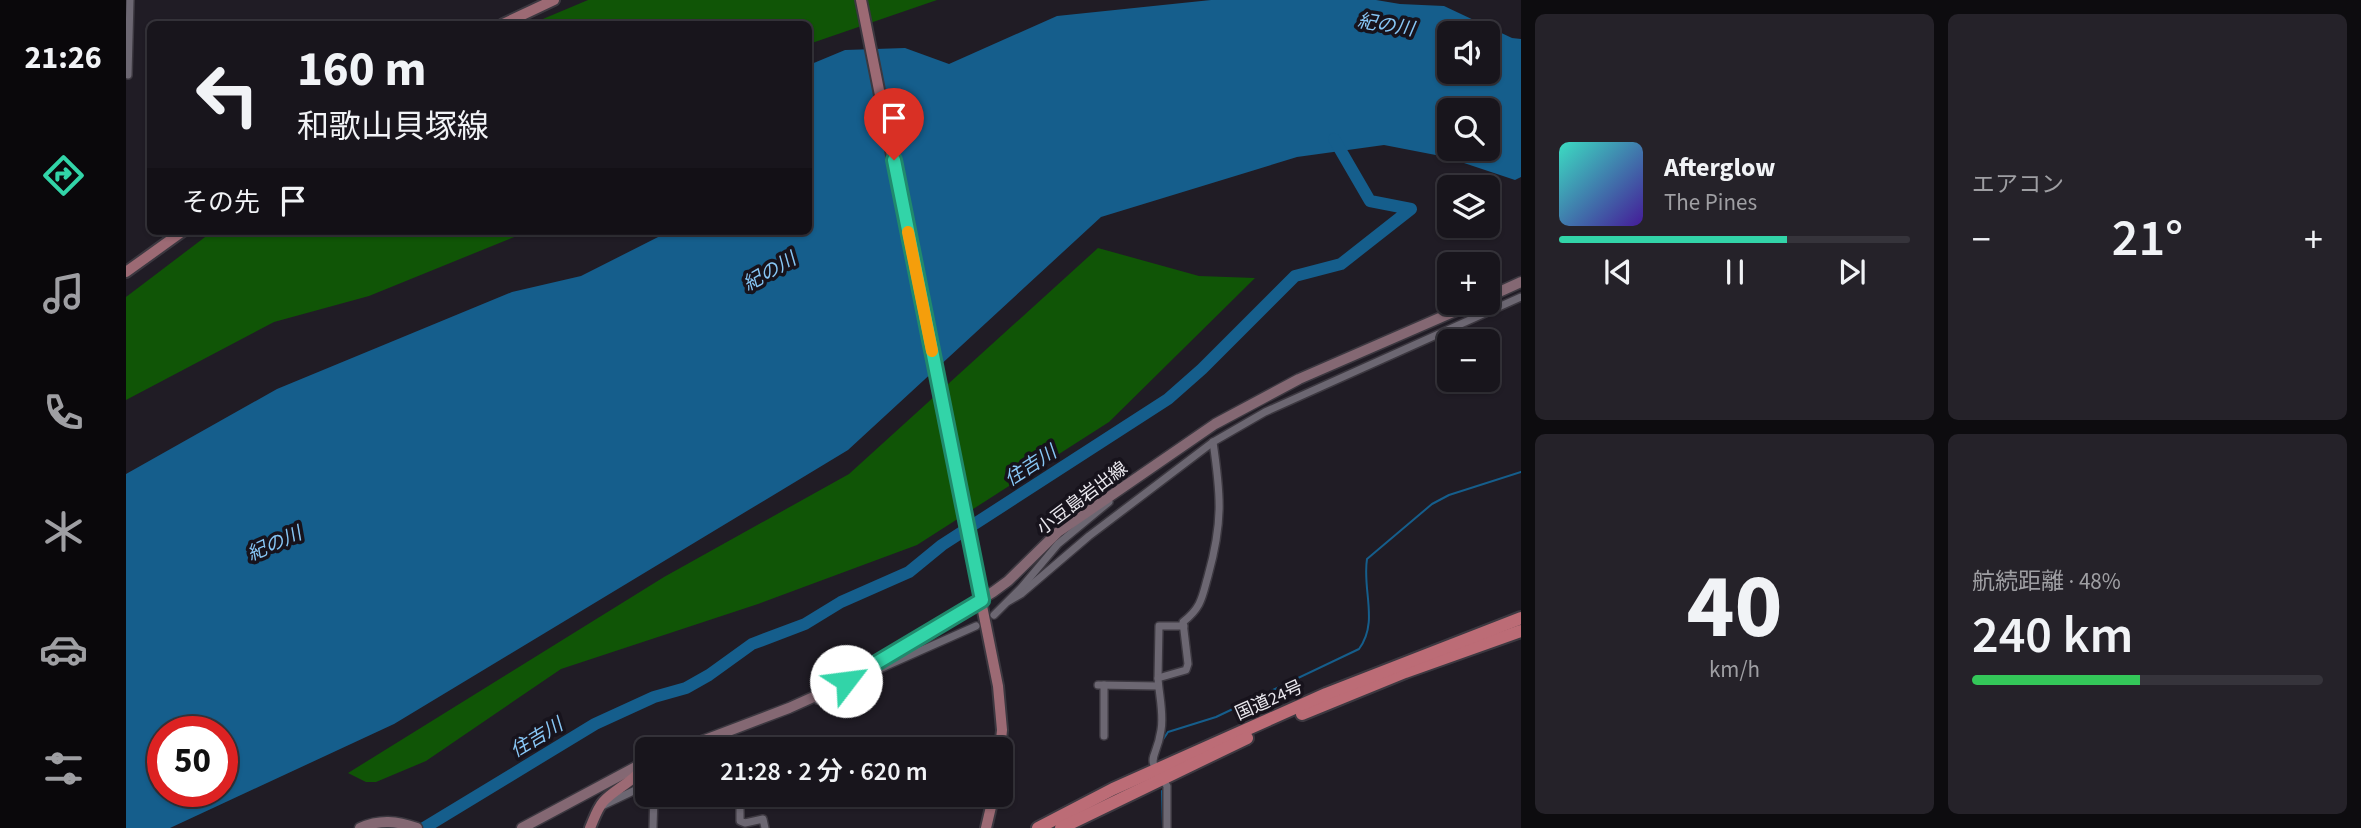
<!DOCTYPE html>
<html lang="ja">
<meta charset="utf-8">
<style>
:root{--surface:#18151c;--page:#252229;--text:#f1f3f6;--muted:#9f9fa3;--line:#36343b;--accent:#32d4a8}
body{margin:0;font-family:"Source Sans 3","Noto Sans JP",sans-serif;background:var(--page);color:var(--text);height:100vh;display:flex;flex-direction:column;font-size:26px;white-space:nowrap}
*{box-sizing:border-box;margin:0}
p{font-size:23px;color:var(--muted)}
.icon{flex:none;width:38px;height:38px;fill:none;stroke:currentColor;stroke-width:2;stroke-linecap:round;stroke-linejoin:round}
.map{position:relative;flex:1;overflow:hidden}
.details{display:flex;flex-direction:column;gap:14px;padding:14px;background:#0d0c0f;width:840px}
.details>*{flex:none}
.banner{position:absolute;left:21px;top:21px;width:665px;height:214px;border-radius:10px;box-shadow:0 2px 5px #0004,0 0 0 2px var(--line);background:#18151c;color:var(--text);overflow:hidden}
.buttons{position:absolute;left:1311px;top:21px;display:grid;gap:14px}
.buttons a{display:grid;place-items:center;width:63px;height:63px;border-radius:10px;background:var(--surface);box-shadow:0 2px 5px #0004,0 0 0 2px var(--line);font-size:35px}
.speed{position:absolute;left:21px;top:716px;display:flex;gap:14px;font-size:35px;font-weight:700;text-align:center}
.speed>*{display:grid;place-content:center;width:91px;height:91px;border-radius:50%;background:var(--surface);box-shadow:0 2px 5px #0004,0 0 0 2px var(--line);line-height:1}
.speed .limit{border:10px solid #d22;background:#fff;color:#111}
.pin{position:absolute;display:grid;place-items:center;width:60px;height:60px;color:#fff;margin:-72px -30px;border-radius:50% 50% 50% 0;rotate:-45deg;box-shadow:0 0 7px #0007}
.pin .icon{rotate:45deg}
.me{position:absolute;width:77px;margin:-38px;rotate:60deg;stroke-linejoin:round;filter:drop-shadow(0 0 5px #0008)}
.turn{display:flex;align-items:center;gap:24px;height:147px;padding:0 35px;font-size:32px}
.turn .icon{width:91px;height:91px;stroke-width:2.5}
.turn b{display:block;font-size:49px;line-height:60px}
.then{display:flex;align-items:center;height:66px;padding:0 35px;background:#0003;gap:14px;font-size:26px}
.big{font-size:52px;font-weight:600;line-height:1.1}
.details .widget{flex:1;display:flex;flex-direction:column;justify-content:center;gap:10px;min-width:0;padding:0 24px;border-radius:10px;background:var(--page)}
.details .dial{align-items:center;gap:0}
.dial b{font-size:91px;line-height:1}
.song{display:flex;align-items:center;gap:21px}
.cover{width:84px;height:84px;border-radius:10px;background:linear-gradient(135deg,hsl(170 70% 55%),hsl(260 70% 35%))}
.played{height:7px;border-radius:4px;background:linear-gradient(90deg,var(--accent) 65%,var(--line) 65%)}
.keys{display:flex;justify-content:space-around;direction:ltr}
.heat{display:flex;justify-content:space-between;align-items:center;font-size:38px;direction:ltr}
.charge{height:10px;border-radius:5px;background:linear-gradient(90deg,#34c759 48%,var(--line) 0)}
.details .tiles{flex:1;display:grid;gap:14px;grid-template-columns:repeat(2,1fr)}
.trip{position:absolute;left:509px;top:737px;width:378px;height:70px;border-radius:10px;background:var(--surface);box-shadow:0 2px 5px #0004,0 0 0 2px var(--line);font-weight:600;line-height:70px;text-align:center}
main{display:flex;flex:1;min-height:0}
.dock{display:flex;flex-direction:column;width:126px;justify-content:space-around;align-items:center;background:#0a080b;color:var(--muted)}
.dock .icon{width:49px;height:49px}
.dock .on{color:var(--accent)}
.dock b{font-size:32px;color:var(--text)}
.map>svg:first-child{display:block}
.forest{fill:#105506}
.water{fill:#155e8c;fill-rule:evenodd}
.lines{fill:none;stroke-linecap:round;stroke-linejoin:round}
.stream{stroke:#155e8c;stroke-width:2}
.river{stroke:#155e8c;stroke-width:12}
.street-casing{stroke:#3c3840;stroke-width:10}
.secondary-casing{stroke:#3c3840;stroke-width:13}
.primary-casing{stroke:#3c3840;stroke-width:14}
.highway-casing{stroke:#3c3840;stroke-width:16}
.street{stroke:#6c6772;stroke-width:7}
.secondary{stroke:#846873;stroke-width:10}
.primary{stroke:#9c6a74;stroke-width:10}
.highway{stroke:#bc6c76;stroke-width:12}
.route-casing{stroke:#208a6d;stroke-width:18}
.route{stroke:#32d4a8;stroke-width:12}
.slow{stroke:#f59e0b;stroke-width:12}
.labels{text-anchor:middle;stroke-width:7;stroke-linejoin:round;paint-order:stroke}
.street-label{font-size:18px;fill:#ebe9ef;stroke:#17131c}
.water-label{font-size:19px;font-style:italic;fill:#88c7f6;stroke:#17131c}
</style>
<main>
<nav class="dock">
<b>21:26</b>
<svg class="icon on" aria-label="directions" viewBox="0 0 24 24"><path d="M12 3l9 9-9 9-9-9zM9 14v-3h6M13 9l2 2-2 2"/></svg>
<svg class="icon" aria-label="music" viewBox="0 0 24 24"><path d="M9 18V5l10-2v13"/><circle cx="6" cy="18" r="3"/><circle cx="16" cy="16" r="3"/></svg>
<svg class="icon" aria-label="phone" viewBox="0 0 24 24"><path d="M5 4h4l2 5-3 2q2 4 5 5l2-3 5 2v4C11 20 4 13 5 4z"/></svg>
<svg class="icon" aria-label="climate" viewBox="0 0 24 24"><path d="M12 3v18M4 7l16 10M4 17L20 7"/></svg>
<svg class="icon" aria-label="car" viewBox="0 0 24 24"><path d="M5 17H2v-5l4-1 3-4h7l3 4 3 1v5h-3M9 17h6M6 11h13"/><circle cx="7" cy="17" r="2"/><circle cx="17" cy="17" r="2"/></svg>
<svg class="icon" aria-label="filters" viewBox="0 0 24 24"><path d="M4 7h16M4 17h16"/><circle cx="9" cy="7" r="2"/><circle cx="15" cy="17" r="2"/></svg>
</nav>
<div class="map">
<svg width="1395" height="828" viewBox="0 0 1395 828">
<rect width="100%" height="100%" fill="#201c25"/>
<g class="forest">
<path d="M462,0H811L683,44L682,24H405Z"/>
<path d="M87,231H403L243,296L148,322L0,400V297Z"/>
<path d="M972,248L1073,276L1129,278L983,422L791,545L632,604L435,669L300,761L250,782H240L222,773L538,577L723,474Z"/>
</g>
<path class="water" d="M1085,0H1250L1274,4L1318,6L1386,38L1395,39V177L1389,180L1320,157L1258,145L1171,157L975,217L722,450L268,724L44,828H0V474L151,389L386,292L455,276L544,231H682L683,65L719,50L779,48L823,64L931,16ZM1323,33H1362V72H1323ZM1323,110H1362V149H1323ZM37,732H96V791H37Z"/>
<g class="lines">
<g class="stream">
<path d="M1036,741L1042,732L1090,717L1233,649C1253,622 1236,590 1241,559L1306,504L1323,495L1395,472"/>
<path d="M1036,791L1037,828"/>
</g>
<path class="river" d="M298,828L469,724L528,697L560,688L583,675L626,644L679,624L715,602L783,572L816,545L1042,399L1076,369L1169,276L1215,264L1285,209L1244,201L1208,139"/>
<defs>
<g id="street">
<path d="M2,75L4,0"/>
<path d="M883,601L895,594L963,536L1087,442L1139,412L1395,297"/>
<path d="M868,615L895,588L932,544L983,502"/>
<path d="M1032,678L1033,626H1058"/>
<path d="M972,685L1032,686"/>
<path d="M691,700L760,666L850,626"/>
<path d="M978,736V685"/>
<path d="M614,794V821L619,823L637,819L639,828"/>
<path d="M478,805L522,784"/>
<path d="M527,828L528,794"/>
<path d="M1041,828V786C1017,753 1030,764 1035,730C1038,714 1033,695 1032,678L1060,670L1062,664L1057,622C1076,607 1076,597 1082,576C1097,522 1095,496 1087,442"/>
</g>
<g id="secondary">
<path d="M1362,297L1395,282"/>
<path d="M555,749L663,708L703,690L737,672L867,592L882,581L932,532L1089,424L1173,379L1348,303"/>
<path d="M234,828C254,819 271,821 291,828"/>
<path d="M396,828L521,761"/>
</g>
<g id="primary">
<path d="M735,0L872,686L876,730L874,749"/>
<path d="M377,24L428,0"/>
<path d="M0,272L57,231"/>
<path d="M464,828C468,819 471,809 477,802C489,788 513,780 519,762"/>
<path d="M860,828L868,794"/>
</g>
<g id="highway">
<path d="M1176,714L1279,672L1395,631"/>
<path d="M912,828L987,789L1200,694L1395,618"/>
<path d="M935,828L1121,738"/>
</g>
</defs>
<use href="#street" class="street-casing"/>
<use href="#secondary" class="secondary-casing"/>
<use href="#primary" class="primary-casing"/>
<use href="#highway" class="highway-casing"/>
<use href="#street" class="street"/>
<use href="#secondary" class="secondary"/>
<use href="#primary" class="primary"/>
<use href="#highway" class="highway"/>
</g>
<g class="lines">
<defs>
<path id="route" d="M720,681L856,600L768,160"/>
</defs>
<use href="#route" class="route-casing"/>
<use href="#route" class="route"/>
<path class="slow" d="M782,232L806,351"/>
</g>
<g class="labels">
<g class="street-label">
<text transform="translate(956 498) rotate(-37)" y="6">小豆島岩出線</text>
<text transform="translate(1143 700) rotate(-24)" y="6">国道24号</text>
</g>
<g class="water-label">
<text transform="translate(1260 24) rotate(9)" y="7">紀の川</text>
<text transform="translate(643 271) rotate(-30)" y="7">紀の川</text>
<text transform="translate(904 465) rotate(-33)" y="7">住吉川</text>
<text transform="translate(148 543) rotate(-24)" y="7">紀の川</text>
<text transform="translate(410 737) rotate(-31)" y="7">住吉川</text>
</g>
</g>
</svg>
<div class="buttons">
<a><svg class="icon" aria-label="sound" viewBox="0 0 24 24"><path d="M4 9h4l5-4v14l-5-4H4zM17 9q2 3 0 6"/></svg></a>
<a><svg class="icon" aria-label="search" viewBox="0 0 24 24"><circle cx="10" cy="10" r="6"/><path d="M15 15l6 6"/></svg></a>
<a><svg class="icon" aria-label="layers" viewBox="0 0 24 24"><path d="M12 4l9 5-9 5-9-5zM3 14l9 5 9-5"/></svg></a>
<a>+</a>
<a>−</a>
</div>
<div class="speed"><div class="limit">50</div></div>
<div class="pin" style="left:768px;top:160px;background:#d93025"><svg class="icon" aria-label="arrive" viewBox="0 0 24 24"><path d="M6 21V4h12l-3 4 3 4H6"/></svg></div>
<svg class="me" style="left:720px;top:681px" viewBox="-20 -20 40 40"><circle r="19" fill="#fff"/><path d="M0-13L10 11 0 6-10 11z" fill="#32d4a8"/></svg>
<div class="trip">21:28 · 2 分 · 620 m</div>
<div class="banner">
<div class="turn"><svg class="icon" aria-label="left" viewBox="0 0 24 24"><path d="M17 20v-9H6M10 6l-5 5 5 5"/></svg><div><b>160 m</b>和歌山貝塚線</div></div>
<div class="then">その先<svg class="icon" aria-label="arrive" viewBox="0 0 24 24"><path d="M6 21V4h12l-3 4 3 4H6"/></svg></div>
</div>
</div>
<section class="details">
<div class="tiles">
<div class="widget">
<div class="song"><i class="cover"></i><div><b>Afterglow</b><p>The Pines</p></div></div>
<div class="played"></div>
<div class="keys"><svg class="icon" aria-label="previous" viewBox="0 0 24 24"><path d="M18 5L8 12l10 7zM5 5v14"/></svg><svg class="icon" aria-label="pause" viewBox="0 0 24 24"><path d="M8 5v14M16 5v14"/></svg><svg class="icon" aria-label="next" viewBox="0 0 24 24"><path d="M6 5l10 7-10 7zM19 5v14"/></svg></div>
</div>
<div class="widget"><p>エアコン</p>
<div class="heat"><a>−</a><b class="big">21°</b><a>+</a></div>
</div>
<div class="widget dial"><b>40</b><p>km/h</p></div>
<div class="widget"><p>航続距離 · 48%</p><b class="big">240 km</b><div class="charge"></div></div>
</div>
</section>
</main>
